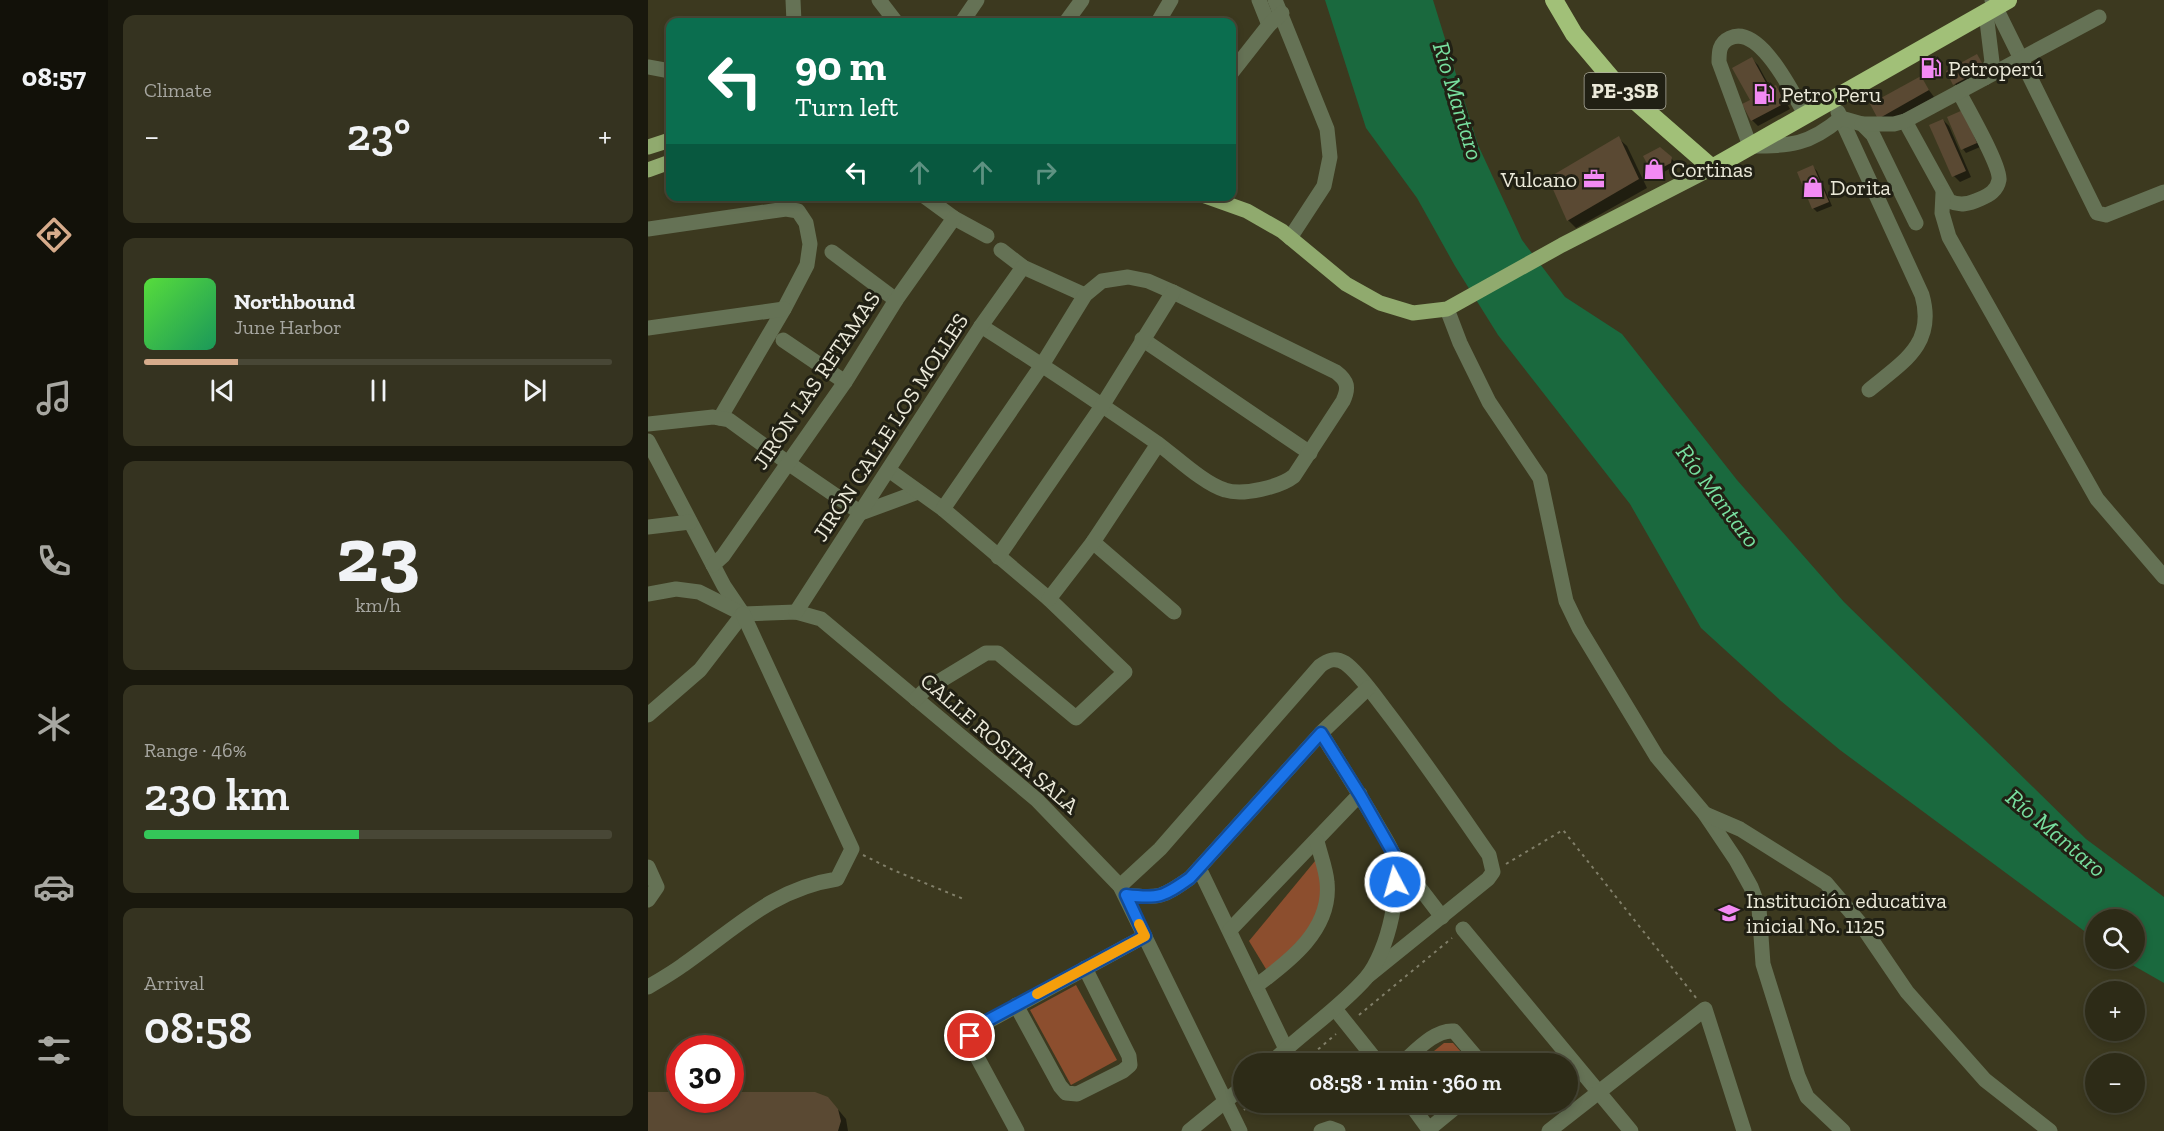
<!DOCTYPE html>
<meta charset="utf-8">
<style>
:root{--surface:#2d2b17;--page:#353320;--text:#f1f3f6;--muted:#a7a7a1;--line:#484736;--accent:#d6ab8b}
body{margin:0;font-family:"Zilla Slab",serif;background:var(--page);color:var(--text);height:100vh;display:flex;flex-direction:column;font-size:22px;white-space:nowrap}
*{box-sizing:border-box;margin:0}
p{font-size:20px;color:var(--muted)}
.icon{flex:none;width:33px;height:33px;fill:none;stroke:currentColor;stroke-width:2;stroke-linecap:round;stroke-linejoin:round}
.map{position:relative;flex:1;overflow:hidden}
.drawer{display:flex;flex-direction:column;gap:15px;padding:15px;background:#19180d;width:540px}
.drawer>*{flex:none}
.top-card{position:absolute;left:18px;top:18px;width:570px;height:183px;border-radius:12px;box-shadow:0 3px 9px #0003,0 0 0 2px var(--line);background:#0b6e4f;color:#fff;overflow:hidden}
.buttons{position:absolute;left:1437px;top:909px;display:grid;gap:12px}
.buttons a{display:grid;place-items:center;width:60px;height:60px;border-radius:50%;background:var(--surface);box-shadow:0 3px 9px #0003,0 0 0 2px var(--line);font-size:30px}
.speed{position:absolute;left:18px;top:1035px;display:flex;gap:12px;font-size:30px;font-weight:700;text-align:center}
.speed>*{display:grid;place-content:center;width:78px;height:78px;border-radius:50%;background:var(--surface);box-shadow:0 3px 9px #0003,0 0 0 2px var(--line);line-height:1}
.speed .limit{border:9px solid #d22;background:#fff;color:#111}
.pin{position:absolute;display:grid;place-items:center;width:51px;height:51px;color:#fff;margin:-26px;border:3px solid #fff;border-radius:50%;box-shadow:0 2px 6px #0007}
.me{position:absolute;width:66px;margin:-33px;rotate:354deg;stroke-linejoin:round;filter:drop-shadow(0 0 4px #0008)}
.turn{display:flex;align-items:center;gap:21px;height:126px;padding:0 30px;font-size:27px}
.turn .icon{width:78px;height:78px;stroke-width:2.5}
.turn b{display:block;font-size:42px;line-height:51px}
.lanes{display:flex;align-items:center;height:57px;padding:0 30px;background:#0003;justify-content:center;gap:30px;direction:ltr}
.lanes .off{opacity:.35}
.big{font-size:45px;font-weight:600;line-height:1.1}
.drawer .tile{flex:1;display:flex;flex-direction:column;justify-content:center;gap:9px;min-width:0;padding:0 21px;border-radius:12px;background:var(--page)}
.drawer .dial{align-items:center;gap:0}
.dial b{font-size:78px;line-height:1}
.song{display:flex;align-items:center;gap:18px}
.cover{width:72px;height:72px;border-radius:9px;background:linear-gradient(135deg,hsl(110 70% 55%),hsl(150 70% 35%))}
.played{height:6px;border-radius:3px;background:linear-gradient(90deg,var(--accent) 20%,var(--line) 20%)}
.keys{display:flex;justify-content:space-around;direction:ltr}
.heat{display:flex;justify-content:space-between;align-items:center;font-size:33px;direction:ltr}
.charge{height:9px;border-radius:4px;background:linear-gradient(90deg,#34c759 46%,var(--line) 0)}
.trip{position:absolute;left:585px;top:1053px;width:345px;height:60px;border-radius:30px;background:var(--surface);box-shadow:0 3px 9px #0003,0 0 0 2px var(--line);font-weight:600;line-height:60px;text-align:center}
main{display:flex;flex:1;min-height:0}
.dock{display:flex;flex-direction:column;width:108px;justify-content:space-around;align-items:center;background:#121109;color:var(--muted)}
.dock .icon{width:42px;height:42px}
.dock .on{color:var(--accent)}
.dock b{font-size:27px;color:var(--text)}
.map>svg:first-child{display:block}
.green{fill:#8c4e2e}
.water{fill:#1a693e}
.shadow{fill:#0007}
.building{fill:#5a4933}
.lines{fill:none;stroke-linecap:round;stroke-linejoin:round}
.path{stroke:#817f69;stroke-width:2;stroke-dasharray:3 4.5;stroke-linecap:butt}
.minor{stroke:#657255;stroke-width:15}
.major{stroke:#90aa6e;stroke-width:15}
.highway{stroke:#a1c078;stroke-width:18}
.route-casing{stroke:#114b97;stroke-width:15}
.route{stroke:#1a73e8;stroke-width:10}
.slow{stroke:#f59e0b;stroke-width:10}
.labels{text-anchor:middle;stroke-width:6;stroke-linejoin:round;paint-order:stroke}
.shield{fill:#212014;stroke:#aead9e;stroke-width:1.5}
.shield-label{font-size:21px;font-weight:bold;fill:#ebe9d9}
.poi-label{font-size:22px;fill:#ebe9d9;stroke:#212014;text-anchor:start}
.street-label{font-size:22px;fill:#ebe9d9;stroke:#212014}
.water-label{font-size:24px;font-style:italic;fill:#77de9e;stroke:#212014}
</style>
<main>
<nav class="dock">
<b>08:57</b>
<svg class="icon on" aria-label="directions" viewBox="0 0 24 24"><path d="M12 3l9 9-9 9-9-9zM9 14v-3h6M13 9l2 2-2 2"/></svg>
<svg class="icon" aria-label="music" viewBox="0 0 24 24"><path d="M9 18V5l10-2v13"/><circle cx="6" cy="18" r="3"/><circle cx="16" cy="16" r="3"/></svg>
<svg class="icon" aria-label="phone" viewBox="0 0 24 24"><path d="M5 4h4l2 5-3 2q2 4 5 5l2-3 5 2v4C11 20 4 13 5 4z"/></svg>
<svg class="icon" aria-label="climate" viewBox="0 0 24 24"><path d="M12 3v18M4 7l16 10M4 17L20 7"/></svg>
<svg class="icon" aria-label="car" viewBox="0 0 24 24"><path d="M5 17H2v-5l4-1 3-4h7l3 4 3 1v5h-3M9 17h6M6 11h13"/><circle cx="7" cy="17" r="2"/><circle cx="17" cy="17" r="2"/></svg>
<svg class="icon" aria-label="filters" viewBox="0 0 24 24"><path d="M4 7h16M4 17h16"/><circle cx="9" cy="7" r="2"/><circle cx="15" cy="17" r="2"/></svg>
</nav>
<section class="drawer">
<div class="tile"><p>Climate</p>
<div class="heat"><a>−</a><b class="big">23°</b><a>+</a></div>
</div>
<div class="tile">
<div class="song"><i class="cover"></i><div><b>Northbound</b><p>June Harbor</p></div></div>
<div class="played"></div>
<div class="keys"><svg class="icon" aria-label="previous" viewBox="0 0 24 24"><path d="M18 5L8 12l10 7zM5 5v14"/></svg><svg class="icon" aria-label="pause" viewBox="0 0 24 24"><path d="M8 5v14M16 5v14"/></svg><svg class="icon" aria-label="next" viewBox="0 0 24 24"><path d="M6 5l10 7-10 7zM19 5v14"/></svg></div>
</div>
<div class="tile dial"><b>23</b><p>km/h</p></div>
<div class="tile"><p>Range · 46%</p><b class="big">230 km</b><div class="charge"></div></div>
<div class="tile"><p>Arrival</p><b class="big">08:58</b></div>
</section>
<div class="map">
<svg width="1516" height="1131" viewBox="0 0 1516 1131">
<rect width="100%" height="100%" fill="#3c391f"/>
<g class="green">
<path d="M672,855L673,915L621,974L601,941Z"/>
<path d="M428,985L469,1060L423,1085L382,1010Z"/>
<path d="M796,1043H805L823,1063H771Z"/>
</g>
<path class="water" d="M677,0H785L830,145L874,240L917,297L974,334L1089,480L1196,602L1438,839L1516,897V983L1474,959L1486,958V920H1448L1447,939L1192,750L1133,701L1053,628L982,504L850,335L807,266L769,198L718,128Z"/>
<g class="shadow">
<path d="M1329,56L1339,72L1310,88L1307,84Z"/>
<path d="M1104,59L1110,65L1123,89L1127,87L1133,93L1142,109L1110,126L1104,120Z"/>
<path d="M1272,78L1286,97L1237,124L1231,118Z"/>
<path d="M1318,116L1332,147L1318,153L1315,149Z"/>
<path d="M1295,120L1301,126L1323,177L1312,182L1306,176Z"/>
<path d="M970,138L979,146L999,188L928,228L920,220Z"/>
<path d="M1012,149L1027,162L1026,166L1016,172L1009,165L1011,171L1007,173L1005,172Z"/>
<path d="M1165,167L1169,171L1184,206L1169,212L1165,208Z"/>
<path d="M0,1093L32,1100H82L188,1107L198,1119L200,1131H0Z"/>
</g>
<g class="building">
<path d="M1329,54L1337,68L1305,85L1298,71Z"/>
<path d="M1104,57L1121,88L1128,85L1137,103L1103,121L1094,104L1102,100L1084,68Z"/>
<path d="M1273,76L1281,90L1230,119L1222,104Z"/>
<path d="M1315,110L1329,143L1313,150L1299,117Z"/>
<path d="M1295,119L1318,171L1304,177L1281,125Z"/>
<path d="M971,136L991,179L919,221L900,178Z"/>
<path d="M1012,147L1024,157L1023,163L1004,173L995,156Z"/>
<path d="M1165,165L1181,202L1164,209L1149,172Z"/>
<path d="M0,1092H32V1100H82V1092H167L180,1097L190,1109L193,1121L190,1131H0Z"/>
</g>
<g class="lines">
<g class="path">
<path d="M215,855L245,870L318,900"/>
<path d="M858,864L915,830L1049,999"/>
<path d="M711,1015L804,938"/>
<path d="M653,1064L688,1034"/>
<path d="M596,1110L605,1102"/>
</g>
<g class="minor">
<path d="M145,0L146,22"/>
<path d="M231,0L248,22"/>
<path d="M611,0L621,25"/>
<path d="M627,0L679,129L682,157L676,186L642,238"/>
<path d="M1344,0L1449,213L1458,215L1516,192"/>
<path d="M314,22L329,0"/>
<path d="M418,22L434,0"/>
<path d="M510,22L523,0"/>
<path d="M0,67L22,71"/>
<path d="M584,72L621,25L634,13"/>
<path d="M1337,78L1451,17"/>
<path d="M1190,112L1274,295C1288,344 1255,362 1221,390"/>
<path d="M1157,114C1145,94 1112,24 1082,38C1071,43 1071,52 1071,62L1102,146C1143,146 1161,145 1193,118L1214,124L1225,135L1268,223"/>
<path d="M1257,121L1301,201C1312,206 1321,204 1332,199C1341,195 1349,191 1351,180C1353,166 1319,108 1311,92"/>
<path d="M1214,124H1246L1257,121L1337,78L1344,62L1338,13"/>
<path d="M1295,193L1294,213L1301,237L1449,499L1516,577"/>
<path d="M276,196L306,218L339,236"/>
<path d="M0,229L138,209L150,211L158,223L162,244L159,265L136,309L72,418"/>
<path d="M353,250L375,267L437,295"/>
<path d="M184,252L248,300"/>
<path d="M799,309L812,343L841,402L892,478L918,601L931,628L1009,757L1057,814L1088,860L1103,887L1111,908L1115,964L1150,1076L1159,1097L1195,1131"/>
<path d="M0,328L136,309"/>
<path d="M494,339L662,453"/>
<path d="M135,340L197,382"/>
<path d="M0,424L65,417L81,420L140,463L213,513L270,492"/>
<path d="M0,441L76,586L95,614L148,612L173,619L389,800L472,886L592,1131"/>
<path d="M242,471L295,509L401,599L477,672L428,718L350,653H338L277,690L268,699"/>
<path d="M295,509L394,365L437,295L454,281L480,277L500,281L525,292L688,372C700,381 701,388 695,401L646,476C632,487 595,496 577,490C556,484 527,456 509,443C451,403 393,364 333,326"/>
<path d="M0,527L42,522"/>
<path d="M445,542L526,612"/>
<path d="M350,557L454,406L525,292"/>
<path d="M65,565L75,556L197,382L248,300L306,218"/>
<path d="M0,594L28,589L51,592L93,613"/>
<path d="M401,599L445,542L510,444"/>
<path d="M148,612L333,326L375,267"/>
<path d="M0,715L52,670L95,614"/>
<path d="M1057,814L1092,829L1178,883L1212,923L1259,992L1337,1080L1402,1131"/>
<path d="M745,853L794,917"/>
<path d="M0,867L9,887L0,900"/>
<path d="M551,868L638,1049"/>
<path d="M472,886L512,849L672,666C680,660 687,657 697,663C710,672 726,695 736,708C773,756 807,806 841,855L845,872L840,879L720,976"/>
<path d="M478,895C511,899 515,897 542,878L673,733L720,688"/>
<path d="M815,929L983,1131"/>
<path d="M582,930L712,794"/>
<path d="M608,986C642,961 684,929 679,882C678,869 672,854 669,841"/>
<path d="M0,987C12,980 24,973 35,965C87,929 124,889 189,879L204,849L95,614"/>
<path d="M368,1005L412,1086L418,1093L429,1094L475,1071L482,1065L481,1056L437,968"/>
<path d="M687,1009L731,1064"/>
<path d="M622,1064C653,1033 690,1010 718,978C740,953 756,882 744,851C739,840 732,830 726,819C709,790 691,762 673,733"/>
<path d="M753,1064C767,1052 787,1029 806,1031L834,1064"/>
<path d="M761,1102L782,1131"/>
<path d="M781,1129L814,1102"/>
<path d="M369,1131L322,1044L324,1030L497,936"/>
<path d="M541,1131L596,1086"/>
<path d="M673,1131L682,1128L690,1131"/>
<path d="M901,1131L1057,1009L1096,1131"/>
</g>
<g class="major">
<path d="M0,147L22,140"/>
<path d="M0,170L22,162"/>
<path d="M557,196L599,211L634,231L698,284L732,303L765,313L799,309L914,245L1064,168"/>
</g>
<path class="highway" d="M906,0L926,34L970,86L1064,168L1360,0"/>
</g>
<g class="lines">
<defs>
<path id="route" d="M322,1036L324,1030L333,1024L497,936L478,895C511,899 515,897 542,878L673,733L712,795L745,853L747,882"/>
</defs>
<use href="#route" class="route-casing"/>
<use href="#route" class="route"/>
<path class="slow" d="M389,994L497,936L491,924"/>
</g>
<defs>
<symbol id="fuel-bare" viewBox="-9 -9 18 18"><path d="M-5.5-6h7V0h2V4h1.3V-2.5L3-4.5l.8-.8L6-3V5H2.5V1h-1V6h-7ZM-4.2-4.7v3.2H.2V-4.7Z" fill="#f28af3" stroke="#212014" stroke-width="2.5" paint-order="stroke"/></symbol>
<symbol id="shop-bare" viewBox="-9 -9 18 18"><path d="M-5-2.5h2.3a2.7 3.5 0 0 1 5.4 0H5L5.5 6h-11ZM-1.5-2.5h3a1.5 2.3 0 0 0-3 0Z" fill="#f28af3" stroke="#212014" stroke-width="2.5" paint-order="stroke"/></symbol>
<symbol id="office-bare" viewBox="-9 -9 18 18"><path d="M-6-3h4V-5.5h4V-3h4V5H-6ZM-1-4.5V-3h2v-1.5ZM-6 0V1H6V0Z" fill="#f28af3" stroke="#212014" stroke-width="2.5" paint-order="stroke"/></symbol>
<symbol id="school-bare" viewBox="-9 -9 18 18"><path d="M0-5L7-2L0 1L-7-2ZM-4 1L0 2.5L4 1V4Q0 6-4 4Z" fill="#f28af3" stroke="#212014" stroke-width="2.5" paint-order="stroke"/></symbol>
</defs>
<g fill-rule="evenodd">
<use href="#fuel-bare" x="1268" y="53" width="30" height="30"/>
<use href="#fuel-bare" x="1101" y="79" width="30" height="30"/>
<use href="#shop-bare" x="991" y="154" width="30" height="30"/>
<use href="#office-bare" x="931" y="164" width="30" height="30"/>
<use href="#shop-bare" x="1150" y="172" width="30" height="30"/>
<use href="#school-bare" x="1066" y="898" width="30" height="30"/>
</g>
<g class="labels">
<rect class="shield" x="936.5" y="73" width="81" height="36" rx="4.5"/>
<g class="shield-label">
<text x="977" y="98">PE-3SB</text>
</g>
<g class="poi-label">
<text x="1300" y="76">Petroperú</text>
<text x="1133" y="102">Petro Peru</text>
<text x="1023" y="177">Cortinas</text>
<text x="929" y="187" text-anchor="end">Vulcano</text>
<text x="1182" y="195">Dorita</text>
<text x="1098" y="908">Institución educativa<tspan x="1098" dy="25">inicial No. 1125</tspan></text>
</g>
<g class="street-label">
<text transform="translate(168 380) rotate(-56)" y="8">JIRÓN LAS RETAMAS</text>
<text transform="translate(242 427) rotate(-57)" y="8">JIRÓN CALLE LOS MOLLES</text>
<text transform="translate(352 743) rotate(41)" y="8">CALLE ROSITA SALA</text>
</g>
<g class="water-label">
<text transform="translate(810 101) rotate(73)" y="8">Río Mantaro</text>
<text transform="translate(1070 496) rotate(53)" y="8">Río Mantaro</text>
<text transform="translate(1408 833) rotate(40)" y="8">Río Mantaro</text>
</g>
</g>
</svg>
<div class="buttons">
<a><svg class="icon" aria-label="search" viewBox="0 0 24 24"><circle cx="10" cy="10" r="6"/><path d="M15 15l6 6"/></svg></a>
<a>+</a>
<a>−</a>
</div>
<div class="speed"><div class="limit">30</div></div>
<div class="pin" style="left:322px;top:1036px;background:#d93025"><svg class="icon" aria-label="arrive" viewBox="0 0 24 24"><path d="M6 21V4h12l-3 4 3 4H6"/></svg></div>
<svg class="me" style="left:747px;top:882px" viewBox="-20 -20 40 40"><circle r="17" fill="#1a73e8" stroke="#fff" stroke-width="3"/><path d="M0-11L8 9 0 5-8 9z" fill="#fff"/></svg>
<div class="trip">08:58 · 1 min · 360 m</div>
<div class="top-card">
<div class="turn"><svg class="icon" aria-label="left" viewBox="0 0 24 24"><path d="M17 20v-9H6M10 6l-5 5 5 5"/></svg><div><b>90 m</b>Turn left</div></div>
<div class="lanes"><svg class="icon" aria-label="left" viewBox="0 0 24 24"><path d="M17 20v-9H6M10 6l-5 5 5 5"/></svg><svg class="icon off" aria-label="ahead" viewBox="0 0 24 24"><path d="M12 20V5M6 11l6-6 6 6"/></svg><svg class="icon off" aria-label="ahead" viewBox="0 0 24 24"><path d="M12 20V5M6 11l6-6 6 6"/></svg><svg class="icon off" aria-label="right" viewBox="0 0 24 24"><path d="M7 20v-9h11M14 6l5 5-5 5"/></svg></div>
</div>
</div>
</main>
